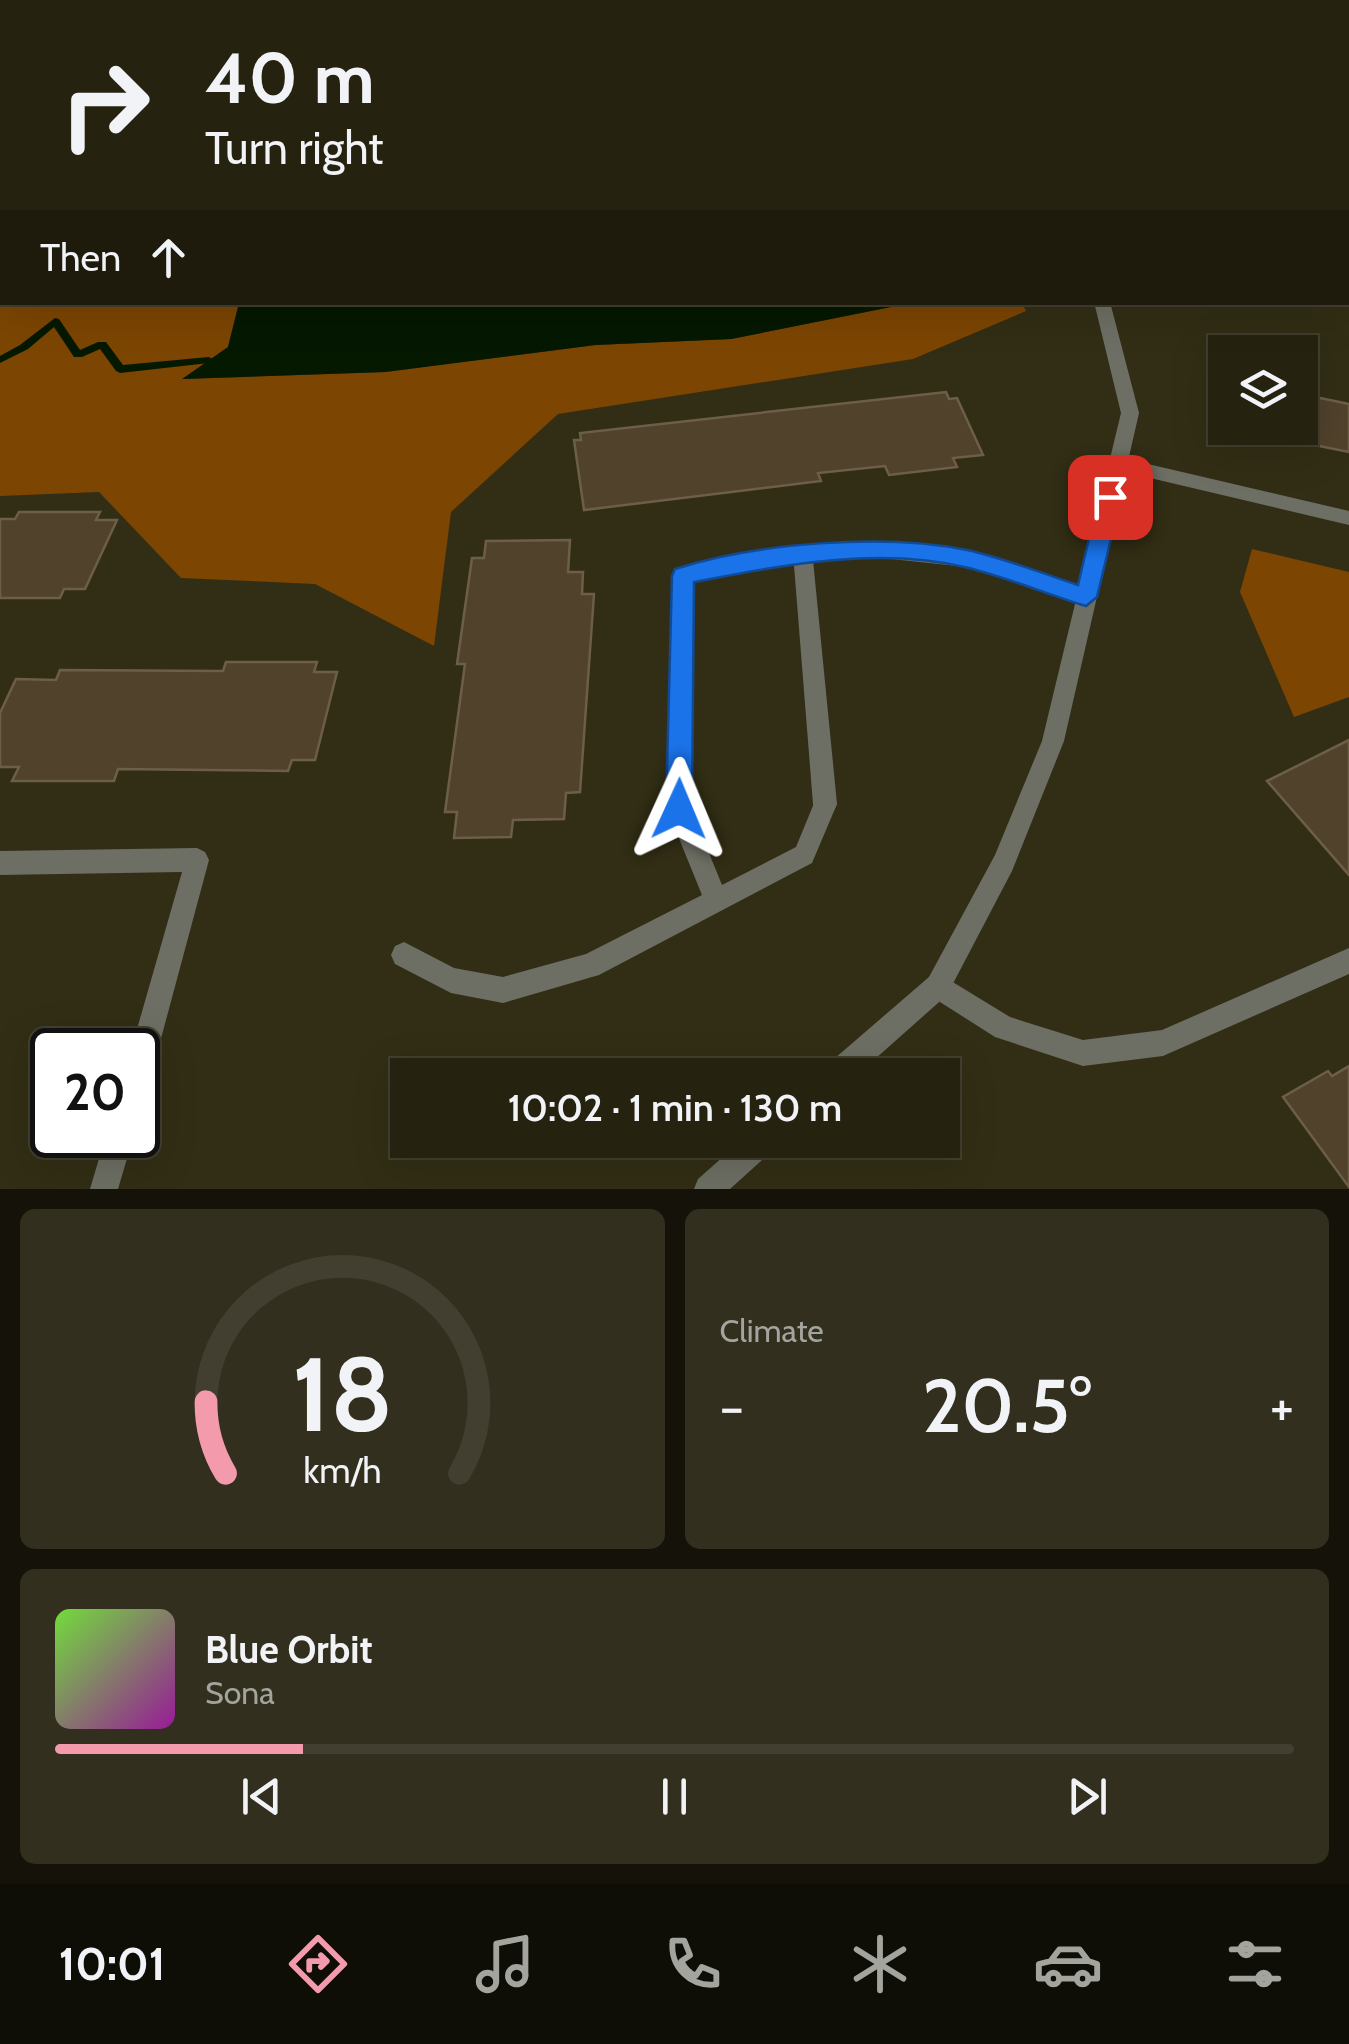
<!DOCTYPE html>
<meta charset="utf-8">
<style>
:root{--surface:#262210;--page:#322f1e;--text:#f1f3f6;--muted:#a4a49f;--line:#423f30;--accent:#f39aac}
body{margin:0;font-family:Cabin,sans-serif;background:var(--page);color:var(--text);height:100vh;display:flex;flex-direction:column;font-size:38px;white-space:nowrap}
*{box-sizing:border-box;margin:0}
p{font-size:32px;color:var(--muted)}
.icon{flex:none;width:55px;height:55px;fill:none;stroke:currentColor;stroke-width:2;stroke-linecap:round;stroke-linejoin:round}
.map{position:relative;height:1189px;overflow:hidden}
.drawer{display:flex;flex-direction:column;gap:20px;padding:20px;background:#151309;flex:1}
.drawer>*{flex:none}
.hud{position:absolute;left:0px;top:0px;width:1350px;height:305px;box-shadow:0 10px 40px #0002,0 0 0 2px var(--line);background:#262210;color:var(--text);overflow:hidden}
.tools{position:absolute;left:1208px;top:335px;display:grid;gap:20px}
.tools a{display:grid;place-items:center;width:110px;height:110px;border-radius:0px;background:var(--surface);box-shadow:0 10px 40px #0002,0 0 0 2px var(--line);font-size:50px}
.speed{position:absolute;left:30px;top:1028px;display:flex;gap:20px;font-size:50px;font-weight:700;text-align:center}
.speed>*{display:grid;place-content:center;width:130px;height:130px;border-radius:50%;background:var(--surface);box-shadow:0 10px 40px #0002,0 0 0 2px var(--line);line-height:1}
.speed .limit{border:5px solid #111;border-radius:15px;background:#fff;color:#111}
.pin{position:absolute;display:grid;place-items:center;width:85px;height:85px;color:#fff;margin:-42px;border-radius:20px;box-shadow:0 5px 15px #0006}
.me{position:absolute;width:110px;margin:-55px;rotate:1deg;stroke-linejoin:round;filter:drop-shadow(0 0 8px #0008)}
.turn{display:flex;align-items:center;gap:35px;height:210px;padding:0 40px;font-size:45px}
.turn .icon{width:130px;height:130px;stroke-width:2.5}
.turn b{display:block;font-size:70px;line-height:85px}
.then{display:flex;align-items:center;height:95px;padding:0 40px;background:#0003;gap:20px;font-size:38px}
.big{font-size:75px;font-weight:600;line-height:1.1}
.drawer .tile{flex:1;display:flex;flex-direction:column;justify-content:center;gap:15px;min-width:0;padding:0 35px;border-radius:15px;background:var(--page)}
.drawer .dial{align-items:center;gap:0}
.dial svg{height:260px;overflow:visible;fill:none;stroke:var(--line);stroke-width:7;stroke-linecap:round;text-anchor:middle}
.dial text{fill:var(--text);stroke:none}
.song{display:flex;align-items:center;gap:30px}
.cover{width:120px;height:120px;border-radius:15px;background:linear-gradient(135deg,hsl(100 70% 55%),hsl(300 70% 35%))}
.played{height:10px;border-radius:5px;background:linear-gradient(90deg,var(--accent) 20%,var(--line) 20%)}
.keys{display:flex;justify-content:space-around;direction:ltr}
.heat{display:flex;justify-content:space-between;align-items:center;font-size:55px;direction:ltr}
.drawer .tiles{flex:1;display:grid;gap:20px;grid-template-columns:1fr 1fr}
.tile:last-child{grid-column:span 2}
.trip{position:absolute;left:390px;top:1058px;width:570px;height:100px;border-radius:0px;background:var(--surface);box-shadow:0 10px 40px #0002,0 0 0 2px var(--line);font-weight:600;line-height:100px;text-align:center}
.tabs{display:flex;height:160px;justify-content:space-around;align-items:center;background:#0f0e06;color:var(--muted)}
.tabs .icon{width:70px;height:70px}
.tabs .active{color:var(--accent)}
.tabs b{font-size:45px;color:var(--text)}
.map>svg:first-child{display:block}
.forest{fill:#7c4502}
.water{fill:#051800}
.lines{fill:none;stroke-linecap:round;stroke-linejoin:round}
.stream{fill:#051800;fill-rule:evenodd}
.building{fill:#50422b;stroke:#6d5f47;stroke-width:2.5}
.service{fill:#6d6f64;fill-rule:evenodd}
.minor{fill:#6d6f64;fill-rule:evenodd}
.tertiary{fill:#6d6f64;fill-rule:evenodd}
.route{fill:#1a73e8;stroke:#114b97;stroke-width:2.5}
</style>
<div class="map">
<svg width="1349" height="1189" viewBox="0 0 1349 1189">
<rect width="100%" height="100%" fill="#322e15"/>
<g class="forest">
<path d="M0,247L2,302L239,303L228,347L184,379L385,372L596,345L731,339L911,303H1022L1026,311L913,359L558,414L451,512L434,646L315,584L181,578L99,492L0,496Z"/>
<path d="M1252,549L1349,572V697L1294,717L1240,592Z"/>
</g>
<path class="water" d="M353,303V302L911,303L731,339L595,345L385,372L182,379L228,347L239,303L345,306Z"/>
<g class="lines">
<path class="stream" d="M55,318L59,319L80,350L98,342H106L123,365L209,357L214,360L209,363L120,373L116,371L100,349L82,357H74L54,327L28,349L0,363V356L20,345Z"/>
</g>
<g class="building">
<path d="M946,392L949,399L957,398L983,455L953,458L957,467L889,475L885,466L818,473L821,481L584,510L574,440H581L580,433Z"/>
<path d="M1301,394L1349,404V452L1309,444Z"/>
<path d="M19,512H100L96,520H117L85,589H64L60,598H0V519H15Z"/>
<path d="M570,540L568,572H583L582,594H594L580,792L566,793L564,819L513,820L511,837L454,838L457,812H445L465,664H457L472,558H484L486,541Z"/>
<path d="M226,662H317L314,672H337L315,760H292L288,771L118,769L114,781H12L19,767H0V713L16,679L56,680L60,670L223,671Z"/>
<path d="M1349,740V875L1267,781Z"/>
<path d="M1349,1066V1187L1283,1097L1328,1071L1332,1076Z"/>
</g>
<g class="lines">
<g class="service">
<path d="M721,0H733L735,2H723Z"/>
<rect x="0" y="110" width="2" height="8"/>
<rect x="0" y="161" width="2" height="8"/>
<path d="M803,545L813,553L810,558L693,582L691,809L722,885L796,847L817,796L825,793L833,796L837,804L812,863L599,975L503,1003L451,993L395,964L391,955L395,946L404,942L454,968L503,977L586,954L702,895L667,809L673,576L676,570L683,568Z"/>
<path d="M197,848L205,852L209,860L152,1072L148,1082L138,1086V1050H131L182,872L0,875V851Z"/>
<path d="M106,1135H134L118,1189H90Z"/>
</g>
<g class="minor">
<path d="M649,0H661L662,2H651Z"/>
<path d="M940,0H956L958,2H943Z"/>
<path d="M1328,0H1340V2H1329Z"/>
<path d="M1118,457L1349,511V525L1112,469L1109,464L1112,459Z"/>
<path d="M882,542L967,551L1093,591L1096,597L1093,603L1086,605L967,567L882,558L813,560L837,804L833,812L825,815L817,812L813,804L793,553L803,545Z"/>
<path d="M1349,948V974L1163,1056L1083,1066L995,1037L929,995L925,986L929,977L938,973L1010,1017L1083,1040L1162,1030Z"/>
</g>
<g class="tertiary">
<path d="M827,0H841L843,2H829Z"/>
<path d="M1094,302H1110L1139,413L1064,741L1012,871L947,995L857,1075H823L827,1065L929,977L995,855L1042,741L1121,413Z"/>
<path d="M742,1140H777L773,1150L730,1189H694L698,1179Z"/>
</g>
</g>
<path class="route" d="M1110,489L1121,497L1097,597L1086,606C1047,594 1008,578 969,568C878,546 784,565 694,582L692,809L688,818L679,822L670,818L666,809L672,576L675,569C755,543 884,533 967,550C1004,558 1041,573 1078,585L1099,497Z"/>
</svg>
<div class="tools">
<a><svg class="icon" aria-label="layers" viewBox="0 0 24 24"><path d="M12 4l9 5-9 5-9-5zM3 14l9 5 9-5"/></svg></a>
</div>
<div class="speed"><div class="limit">20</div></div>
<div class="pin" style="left:1110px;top:497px;background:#d93025"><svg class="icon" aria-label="arrive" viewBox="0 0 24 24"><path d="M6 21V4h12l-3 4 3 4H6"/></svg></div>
<svg class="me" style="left:679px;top:809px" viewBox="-20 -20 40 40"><path d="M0-17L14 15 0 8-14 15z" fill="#1a73e8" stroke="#fff" stroke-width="4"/></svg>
<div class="trip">10:02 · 1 min · 130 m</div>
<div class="hud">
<div class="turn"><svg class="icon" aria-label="right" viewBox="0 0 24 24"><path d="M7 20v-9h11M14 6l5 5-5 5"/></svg><div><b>40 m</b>Turn right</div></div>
<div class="then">Then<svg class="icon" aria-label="ahead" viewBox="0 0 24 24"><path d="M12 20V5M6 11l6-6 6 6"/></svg></div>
</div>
</div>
<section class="drawer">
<div class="tiles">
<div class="tile dial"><svg viewBox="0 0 100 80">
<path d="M14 69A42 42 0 1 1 86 69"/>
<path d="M14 69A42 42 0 0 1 8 47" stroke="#f39aac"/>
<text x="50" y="56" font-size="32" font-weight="700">18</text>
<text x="50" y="72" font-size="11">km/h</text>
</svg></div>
<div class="tile"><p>Climate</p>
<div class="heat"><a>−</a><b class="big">20.5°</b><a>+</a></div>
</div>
<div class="tile">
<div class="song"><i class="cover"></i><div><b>Blue Orbit</b><p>Sona</p></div></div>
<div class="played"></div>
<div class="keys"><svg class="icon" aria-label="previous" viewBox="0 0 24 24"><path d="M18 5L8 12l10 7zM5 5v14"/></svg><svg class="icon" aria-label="pause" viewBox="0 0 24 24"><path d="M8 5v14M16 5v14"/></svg><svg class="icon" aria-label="next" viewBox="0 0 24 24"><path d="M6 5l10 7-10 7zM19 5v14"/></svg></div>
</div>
</div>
</section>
<nav class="tabs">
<b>10:01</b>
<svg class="icon active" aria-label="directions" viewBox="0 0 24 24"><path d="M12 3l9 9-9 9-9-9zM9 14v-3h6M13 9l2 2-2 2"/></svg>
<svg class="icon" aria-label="music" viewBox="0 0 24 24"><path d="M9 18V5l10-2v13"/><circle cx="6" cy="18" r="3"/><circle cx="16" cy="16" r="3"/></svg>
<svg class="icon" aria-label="phone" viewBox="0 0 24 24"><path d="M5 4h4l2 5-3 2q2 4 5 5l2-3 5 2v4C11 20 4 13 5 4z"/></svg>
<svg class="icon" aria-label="climate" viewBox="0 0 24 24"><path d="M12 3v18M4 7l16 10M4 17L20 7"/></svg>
<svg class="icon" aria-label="car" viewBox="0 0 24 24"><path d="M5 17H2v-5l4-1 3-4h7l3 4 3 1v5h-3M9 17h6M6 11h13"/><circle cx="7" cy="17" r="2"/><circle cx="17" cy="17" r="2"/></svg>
<svg class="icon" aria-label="filters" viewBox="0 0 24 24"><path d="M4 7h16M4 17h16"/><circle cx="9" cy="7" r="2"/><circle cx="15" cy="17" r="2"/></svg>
</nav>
